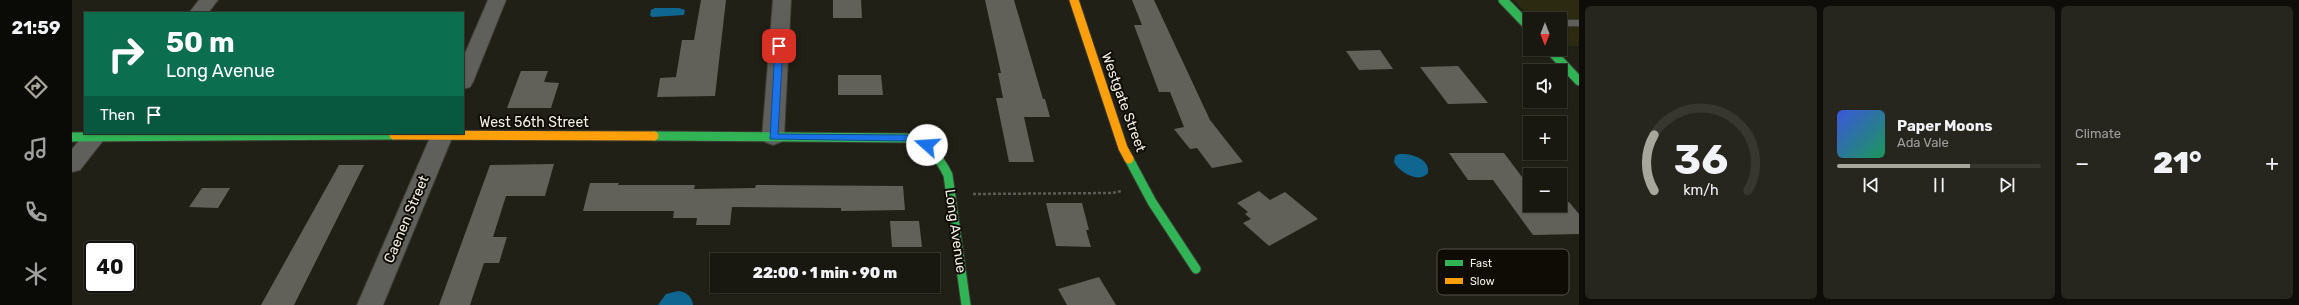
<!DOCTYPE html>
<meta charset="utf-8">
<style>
:root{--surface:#191810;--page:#26251e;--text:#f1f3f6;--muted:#9fa09f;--line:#373730;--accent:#a8a79c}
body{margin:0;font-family:Rubik,sans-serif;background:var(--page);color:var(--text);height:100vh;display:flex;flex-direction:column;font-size:15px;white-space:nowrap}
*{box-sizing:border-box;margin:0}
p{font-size:13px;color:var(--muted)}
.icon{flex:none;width:22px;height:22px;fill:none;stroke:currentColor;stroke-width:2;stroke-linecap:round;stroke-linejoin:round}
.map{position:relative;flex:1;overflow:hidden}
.drawer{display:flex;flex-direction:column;gap:6px;padding:6px;background:#0e0d09;width:720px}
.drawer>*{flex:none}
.hud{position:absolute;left:12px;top:12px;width:380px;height:122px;border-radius:0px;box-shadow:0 1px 3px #0004,0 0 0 1px var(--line);background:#0b6e4f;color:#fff;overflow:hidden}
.needle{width:26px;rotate:180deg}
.fabs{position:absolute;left:1451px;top:12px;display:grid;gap:8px}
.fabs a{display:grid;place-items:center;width:44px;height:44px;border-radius:0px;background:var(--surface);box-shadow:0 1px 3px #0004,0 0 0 1px var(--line);font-size:20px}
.speed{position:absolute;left:12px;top:241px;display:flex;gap:8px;font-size:20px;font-weight:700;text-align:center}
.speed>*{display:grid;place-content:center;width:52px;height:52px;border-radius:50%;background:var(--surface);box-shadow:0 1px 3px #0004,0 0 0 1px var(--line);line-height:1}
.speed .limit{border:2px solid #111;border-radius:6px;background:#fff;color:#111}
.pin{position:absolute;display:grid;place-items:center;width:34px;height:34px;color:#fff;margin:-17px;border-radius:8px;box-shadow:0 2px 6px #0006}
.me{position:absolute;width:44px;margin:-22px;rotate:289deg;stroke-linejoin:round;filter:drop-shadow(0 0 3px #0008)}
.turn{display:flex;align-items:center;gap:14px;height:84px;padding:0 16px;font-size:18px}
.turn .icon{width:52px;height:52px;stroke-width:2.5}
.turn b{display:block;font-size:28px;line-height:34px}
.then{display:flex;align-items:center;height:38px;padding:0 16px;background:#0003;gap:8px;font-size:15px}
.big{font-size:30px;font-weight:800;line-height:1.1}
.drawer .tile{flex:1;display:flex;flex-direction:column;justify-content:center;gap:6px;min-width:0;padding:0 14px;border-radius:6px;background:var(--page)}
.drawer .dial{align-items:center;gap:0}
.dial svg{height:104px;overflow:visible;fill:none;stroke:var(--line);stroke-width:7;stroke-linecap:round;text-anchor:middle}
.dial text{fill:var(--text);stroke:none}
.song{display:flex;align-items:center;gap:12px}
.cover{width:48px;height:48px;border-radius:6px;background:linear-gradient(135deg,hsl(230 70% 55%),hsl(150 70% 35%))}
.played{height:4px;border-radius:2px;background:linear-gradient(90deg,var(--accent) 65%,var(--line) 65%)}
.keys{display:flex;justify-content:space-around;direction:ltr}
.heat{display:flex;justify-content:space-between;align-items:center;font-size:22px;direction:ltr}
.drawer .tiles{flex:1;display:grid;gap:6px;grid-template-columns:repeat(3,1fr)}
.trip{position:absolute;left:638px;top:253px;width:230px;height:40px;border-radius:0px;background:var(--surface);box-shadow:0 1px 3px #0004,0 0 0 1px var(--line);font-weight:800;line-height:40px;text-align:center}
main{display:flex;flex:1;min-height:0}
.tab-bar{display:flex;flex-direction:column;width:72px;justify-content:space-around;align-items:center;background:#0a0a06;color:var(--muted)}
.tab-bar .icon{width:28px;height:28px}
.tab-bar .current{color:var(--accent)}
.tab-bar b{font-size:18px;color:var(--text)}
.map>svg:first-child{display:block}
.built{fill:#2d2a12}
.water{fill:#0e6691}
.building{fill:#626159}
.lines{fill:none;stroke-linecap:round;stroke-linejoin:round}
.lane-casing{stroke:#3d3c34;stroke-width:2}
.street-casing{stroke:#3d3c34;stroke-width:2}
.fast-casing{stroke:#3d3c34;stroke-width:11}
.slow-casing{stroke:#3d3c34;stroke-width:11}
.path{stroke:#5c5c57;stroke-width:2.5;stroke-dasharray:3 2;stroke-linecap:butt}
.lane{fill:#5f5f5b;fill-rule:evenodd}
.street{fill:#5f5f5b;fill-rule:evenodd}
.fast{stroke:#30b455;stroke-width:9}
.slow{stroke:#ff9f0a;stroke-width:9}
.route{fill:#1a73e8;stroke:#114b97}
.labels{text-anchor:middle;stroke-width:4;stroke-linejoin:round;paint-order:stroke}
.street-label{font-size:14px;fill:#f1efe4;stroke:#0e0c05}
.key{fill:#0e0c05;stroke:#525048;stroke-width:1}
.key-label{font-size:11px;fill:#f1efe4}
</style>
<main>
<nav class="tab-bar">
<b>21:59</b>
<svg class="icon current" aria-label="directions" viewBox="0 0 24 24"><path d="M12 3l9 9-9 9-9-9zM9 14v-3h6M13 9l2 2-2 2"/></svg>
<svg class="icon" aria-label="music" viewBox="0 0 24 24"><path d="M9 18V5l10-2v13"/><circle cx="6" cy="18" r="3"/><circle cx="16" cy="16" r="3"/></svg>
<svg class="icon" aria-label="phone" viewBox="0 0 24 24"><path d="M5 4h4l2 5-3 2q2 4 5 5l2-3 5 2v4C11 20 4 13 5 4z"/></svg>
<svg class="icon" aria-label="climate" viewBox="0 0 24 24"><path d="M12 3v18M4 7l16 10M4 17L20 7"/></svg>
</nav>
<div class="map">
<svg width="1507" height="305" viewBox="0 0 1507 305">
<rect width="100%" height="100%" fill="#212016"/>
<path class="built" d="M1442,0H1507V46H1488V19H1460Z"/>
<g class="water">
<path d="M583,8H607L613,10L612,15L580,17L578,15L579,10Z"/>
<path d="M1327,154C1338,153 1358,158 1356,173C1347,184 1327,172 1322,162L1323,156Z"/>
<path d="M606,291C614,292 620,296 621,305H586L594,294Z"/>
</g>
<g class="building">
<path d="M629,0H654L643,96L585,97L588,78L604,77L610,40H622Z"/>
<path d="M761,0H789L790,18H761Z"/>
<path d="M913,0H942L971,99H973L978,117H952L962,162H937L924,98H931L926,73H929Z"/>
<path d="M1060,0H1082L1138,120L1171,162L1140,168L1125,148L1118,149L1102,129L1112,127L1098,92H1087L1062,25H1070Z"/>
<path d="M1308,50L1321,69L1287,70L1274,51Z"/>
<path d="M1386,66L1416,103L1376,104L1348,67Z"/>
<path d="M449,71H476L472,82L487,83L479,108H435Z"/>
<path d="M766,75H809L811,95H766Z"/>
<path d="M1377,153H1432L1450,177L1458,183V205H1488V202H1497L1507,214V234L1461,235L1421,180H1396Z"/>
<path d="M482,164L473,196H434L421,237H435L427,263H412L398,305H367L418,165Z"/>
<path d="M267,165H292L222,305H189Z"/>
<path d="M518,183H547L546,185H623L622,189L683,188L684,185L831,186L833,210L769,211V208L660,207L658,225H624L625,218H601L602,211H511Z"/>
<path d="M130,188H158L146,208L117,207Z"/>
<path d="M1187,191L1198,200L1213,192L1246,219L1197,246L1171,223L1179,219L1173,214L1176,212L1165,203Z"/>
<path d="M974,203H1010L1017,230H1014L1019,247L984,246Z"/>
<path d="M818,221H847L850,247H820Z"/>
<path d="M1027,277L1044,305H995L986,289Z"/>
</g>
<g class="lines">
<defs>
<rect id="lane" x="1488" y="20" width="19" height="6"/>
<g id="street">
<path d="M127,0H146L136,13H117Z"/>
<path d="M416,0H434L401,82L398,87L391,89V58Z"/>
<path d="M701,0H719L712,137L709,142L701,145L693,142L690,137Z"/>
<path d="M14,133H37L8,170L0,172V149Z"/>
<path d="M360,133H382L311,305H285Z"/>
</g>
<g id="fast">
<path d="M1431,0L1458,28"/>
<path d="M1477,49L1507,81"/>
<path d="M582,136L835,138C857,149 865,152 876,175L894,305"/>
<path d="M0,137L322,135"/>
<path d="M1057,159L1080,202L1124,269"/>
</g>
<g id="slow">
<path d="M1002,0L1051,148L1057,159"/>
<path d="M322,135L582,136"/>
</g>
</defs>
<use href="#lane" class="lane-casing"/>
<use href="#street" class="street-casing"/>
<use href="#fast" class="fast-casing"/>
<use href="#slow" class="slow-casing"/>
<path class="path" d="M901,194L1040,193L1050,191"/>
<use href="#lane" class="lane"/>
<use href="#street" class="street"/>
<use href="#fast" class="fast"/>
<use href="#slow" class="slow"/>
</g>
<path class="route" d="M707,43L711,46L706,134L835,135L858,143V147L855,148L834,141L698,139L703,46Z"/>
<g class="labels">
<g class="street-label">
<text transform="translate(1052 102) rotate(70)" y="5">Westgate Street</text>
<text x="462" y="127">West 56th Street</text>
<text transform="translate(334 219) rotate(-67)" y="5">Caenen Street</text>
<text transform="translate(884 231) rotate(82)" y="5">Long Avenue</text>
</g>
</g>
<rect x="1365" y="249" width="132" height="46" rx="6" class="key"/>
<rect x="1373" y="260" width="18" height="6" fill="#30b455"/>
<rect x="1373" y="278" width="18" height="6" fill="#ff9f0a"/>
<g class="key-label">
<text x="1398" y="267">Fast</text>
<text x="1398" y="285">Slow</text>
</g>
</svg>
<div class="fabs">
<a><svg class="needle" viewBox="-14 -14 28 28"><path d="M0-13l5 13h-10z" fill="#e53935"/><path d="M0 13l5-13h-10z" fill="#9fa09f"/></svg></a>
<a><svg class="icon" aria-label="sound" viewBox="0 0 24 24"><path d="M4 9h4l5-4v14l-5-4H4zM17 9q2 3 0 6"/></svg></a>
<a>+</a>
<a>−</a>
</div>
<div class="speed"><div class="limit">40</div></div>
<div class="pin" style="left:707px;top:46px;background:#d93025"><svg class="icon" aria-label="arrive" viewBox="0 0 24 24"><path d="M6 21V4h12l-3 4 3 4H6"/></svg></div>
<svg class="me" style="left:855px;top:145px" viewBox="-20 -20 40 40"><circle r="19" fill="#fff"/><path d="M0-13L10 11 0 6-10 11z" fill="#1a73e8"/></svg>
<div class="trip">22:00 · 1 min · 90 m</div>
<div class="hud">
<div class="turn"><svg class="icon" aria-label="right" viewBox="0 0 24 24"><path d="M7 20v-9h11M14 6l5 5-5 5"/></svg><div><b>50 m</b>Long Avenue</div></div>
<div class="then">Then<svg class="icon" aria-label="arrive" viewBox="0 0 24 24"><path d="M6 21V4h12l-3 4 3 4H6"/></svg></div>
</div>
</div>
<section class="drawer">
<div class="tiles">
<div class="tile dial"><svg viewBox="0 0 100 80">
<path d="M14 69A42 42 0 1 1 86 69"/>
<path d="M14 69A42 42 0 0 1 14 26" stroke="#a8a79c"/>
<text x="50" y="56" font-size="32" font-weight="700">36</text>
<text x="50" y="72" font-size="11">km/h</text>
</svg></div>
<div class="tile">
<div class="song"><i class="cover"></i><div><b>Paper Moons</b><p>Ada Vale</p></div></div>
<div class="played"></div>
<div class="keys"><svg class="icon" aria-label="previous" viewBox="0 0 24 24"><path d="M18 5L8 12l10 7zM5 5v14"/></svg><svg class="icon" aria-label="pause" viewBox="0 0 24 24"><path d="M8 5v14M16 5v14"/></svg><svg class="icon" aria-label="next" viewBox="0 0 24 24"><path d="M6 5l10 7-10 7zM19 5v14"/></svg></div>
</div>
<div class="tile"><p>Climate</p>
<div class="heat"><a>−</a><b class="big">21°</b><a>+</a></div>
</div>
</div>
</section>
</main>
